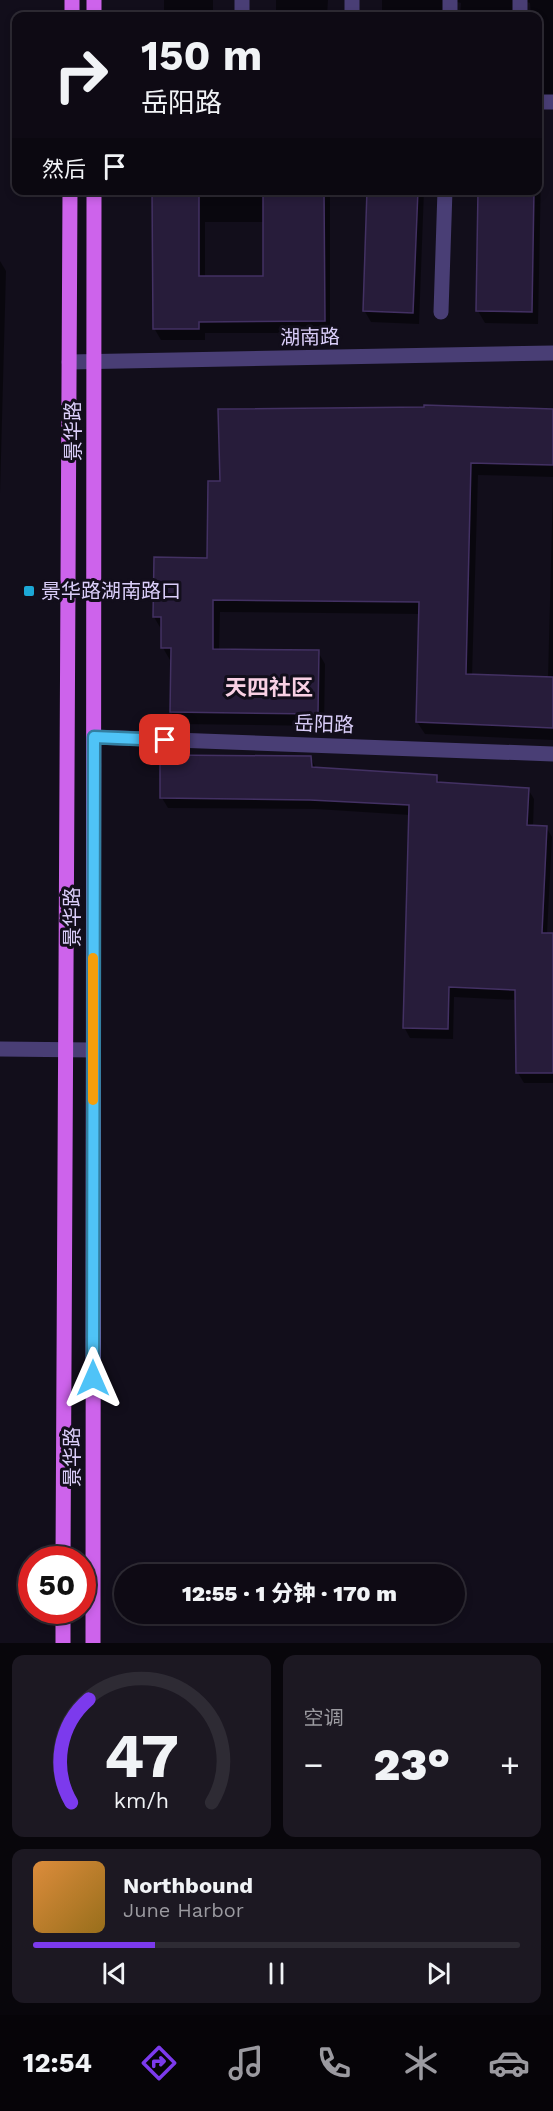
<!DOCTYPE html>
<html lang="zh">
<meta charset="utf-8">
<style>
:root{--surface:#0e0a14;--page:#1c1822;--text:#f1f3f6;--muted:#9b9aa0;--line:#2e2b34;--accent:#7c3aed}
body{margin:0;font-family:"Work Sans","Noto Sans SC",sans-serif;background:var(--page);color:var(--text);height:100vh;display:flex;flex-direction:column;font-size:22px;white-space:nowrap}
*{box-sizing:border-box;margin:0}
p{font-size:20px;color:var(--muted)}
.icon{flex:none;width:33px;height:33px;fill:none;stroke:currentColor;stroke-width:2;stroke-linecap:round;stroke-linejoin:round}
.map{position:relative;height:1643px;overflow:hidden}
.details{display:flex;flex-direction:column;gap:12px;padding:12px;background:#08060b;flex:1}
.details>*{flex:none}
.guide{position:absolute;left:12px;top:12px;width:530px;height:183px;border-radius:12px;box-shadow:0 3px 9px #0003,0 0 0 2px var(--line);background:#0e0a14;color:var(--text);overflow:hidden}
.speed{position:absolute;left:18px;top:1546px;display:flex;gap:12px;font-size:30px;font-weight:700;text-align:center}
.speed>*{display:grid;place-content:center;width:78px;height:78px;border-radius:50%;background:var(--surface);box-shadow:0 3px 9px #0003,0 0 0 2px var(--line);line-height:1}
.speed .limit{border:9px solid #d22;background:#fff;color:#111}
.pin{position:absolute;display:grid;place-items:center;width:51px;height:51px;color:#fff;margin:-26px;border-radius:12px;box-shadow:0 3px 9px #0006}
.me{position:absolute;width:66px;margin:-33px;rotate:0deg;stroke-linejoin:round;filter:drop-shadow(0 0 4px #0008)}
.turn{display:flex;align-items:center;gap:21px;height:126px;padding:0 30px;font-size:27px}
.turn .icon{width:78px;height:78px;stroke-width:2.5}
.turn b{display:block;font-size:42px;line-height:51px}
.then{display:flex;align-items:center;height:57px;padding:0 30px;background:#0003;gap:12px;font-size:22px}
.big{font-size:45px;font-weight:800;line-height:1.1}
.details .card{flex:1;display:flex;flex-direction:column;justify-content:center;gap:9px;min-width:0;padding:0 21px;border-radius:12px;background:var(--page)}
.details .dial{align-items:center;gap:0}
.dial svg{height:156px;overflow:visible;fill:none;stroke:var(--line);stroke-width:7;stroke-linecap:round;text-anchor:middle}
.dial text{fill:var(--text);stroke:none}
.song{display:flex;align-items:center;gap:18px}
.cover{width:72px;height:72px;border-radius:9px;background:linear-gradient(135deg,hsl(30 70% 55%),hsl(40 70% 35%))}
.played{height:6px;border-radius:3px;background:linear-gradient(90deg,var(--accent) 25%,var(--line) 25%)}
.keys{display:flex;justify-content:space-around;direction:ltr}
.heat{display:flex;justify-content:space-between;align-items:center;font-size:33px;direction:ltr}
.details .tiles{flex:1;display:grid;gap:12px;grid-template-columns:1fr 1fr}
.card:last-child{grid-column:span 2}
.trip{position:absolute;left:114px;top:1564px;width:351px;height:60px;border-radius:30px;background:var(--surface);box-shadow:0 3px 9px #0003,0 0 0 2px var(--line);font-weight:800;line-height:60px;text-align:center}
.tabs{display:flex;height:96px;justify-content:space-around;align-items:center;background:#060408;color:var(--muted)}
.tabs .icon{width:42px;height:42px}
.tabs .on{color:var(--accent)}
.tabs b{font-size:27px;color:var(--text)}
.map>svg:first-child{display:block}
.shadow{fill:#0007;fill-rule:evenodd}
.building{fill:#271c3a;stroke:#433163;stroke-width:1.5}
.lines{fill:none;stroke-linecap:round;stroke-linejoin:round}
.minor{stroke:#493e75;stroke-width:15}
.major{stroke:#cd63eb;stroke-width:15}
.route-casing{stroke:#337fa1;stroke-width:15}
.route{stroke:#4fc3f7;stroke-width:10}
.slow{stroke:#f59e0b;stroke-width:10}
.poi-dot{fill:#1ca8d7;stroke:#120e1b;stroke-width:2}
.labels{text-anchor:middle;stroke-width:6;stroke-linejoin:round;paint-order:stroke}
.street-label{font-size:20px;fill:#dacef9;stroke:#120e1b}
.poi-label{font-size:20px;fill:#dacef9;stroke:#120e1b;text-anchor:start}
.quarter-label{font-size:22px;font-weight:bold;fill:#f9d0e4;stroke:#120e1b}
</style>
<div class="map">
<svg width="553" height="1643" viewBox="0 0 553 1643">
<rect width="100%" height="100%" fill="#120e1b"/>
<g class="shadow">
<rect x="164" y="0" width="49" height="16"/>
<path d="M276,0H328L327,16H276Z"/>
<path d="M382,0H553V102L537,108V16H531L530,3L527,2L517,16H460L461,3L457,2L447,16H382Z"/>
<path d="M537,117L542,125L538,324L485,323L478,311L480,190H537Z"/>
<path d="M154,190H330V333H205V340H161L154,328ZM205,222H264V278H205Z"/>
<path d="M369,190H424L419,324L371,322L364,310Z"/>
<path d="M0,261L6,271L0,494Z"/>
<path d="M553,410V477L478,475L472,676L548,678L553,485V740L425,734L417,722L420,614L220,612L219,651L318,652L325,664L324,726L179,724L171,712L172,660H170L163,648L161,629L154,617L209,559L221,482Z"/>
<path d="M310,757L316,768L436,776L441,784L528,789L534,799L533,826L546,827L552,837L547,934L553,935V1083H524L518,1073L517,1000L454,997L453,1039L410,1038L404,1027L410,815L316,809L168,808L162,798Z"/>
</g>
<g class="building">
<path d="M152,190H199V276H263V190H324L325,321L199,322V329H153Z"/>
<path d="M367,190H418L413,313L363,311Z"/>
<path d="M478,190H534L532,312L476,311Z"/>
<path d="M424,405L553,409V465L471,463L466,674L553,677V728L416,722L419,602L213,600V649L319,650L318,714L170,712L171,648H161V617H153L154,557L207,558L208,481H220L218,409L424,407Z"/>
<path d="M160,755L311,756L312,767L437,775V782L529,788L527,825L547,826L542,933H553V1073H516L515,990L449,987L448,1029L403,1028L409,805L310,800L160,798Z"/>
</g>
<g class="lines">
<g class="minor">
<path d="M242,16V0"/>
<path d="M352,16V0"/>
<path d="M450,16V0"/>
<path d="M520,16V0"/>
<path d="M537,102H553"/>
<path d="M441,312L445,190"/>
<path d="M69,362L553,353"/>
<path d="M94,737L553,754"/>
<path d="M0,1049L93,1050"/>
</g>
<g class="major">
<path d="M72,16V0"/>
<path d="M94,16V0"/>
<path d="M63,1560L70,190"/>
<path d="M63,1643V1611"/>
<path d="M93,1643L94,190"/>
</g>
</g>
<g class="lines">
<defs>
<path id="route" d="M93,1378L94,737L165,740"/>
</defs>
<use href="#route" class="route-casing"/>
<use href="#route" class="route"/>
<path class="slow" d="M93,1100V958"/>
</g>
<rect class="poi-dot" x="23" y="585" width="12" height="12" rx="3"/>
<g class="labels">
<g class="street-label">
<text transform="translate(310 337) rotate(-1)" y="7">湖南路</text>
<text transform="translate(73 431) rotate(-90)" y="7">景华路</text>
<text transform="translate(324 724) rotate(2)" y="7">岳阳路</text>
<text transform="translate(72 917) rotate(-90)" y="7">景华路</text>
<text transform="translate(72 1457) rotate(-90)" y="7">景华路</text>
</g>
<g class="poi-label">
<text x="41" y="598">景华路湖南路口</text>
</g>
<g class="quarter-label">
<text x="269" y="695">天四社区</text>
</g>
</g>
</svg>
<div class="speed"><div class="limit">50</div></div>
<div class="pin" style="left:165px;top:740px;background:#d93025"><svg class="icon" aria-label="arrive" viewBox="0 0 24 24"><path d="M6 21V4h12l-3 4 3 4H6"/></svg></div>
<svg class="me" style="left:93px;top:1378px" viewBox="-20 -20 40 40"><path d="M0-17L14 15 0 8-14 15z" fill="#4fc3f7" stroke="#fff" stroke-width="4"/></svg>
<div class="trip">12:55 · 1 分钟 · 170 m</div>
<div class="guide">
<div class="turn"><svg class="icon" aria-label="right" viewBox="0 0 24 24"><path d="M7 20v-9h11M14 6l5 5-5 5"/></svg><div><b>150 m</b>岳阳路</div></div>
<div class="then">然后<svg class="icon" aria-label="arrive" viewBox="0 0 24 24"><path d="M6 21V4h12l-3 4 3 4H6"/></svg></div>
</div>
</div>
<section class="details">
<div class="tiles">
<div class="card dial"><svg viewBox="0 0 100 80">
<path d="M14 69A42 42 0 1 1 86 69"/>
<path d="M14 69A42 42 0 0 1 23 16" stroke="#7c3aed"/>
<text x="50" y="56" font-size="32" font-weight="700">47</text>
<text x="50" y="72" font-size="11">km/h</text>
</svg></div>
<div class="card"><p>空调</p>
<div class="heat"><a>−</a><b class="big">23°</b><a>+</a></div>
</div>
<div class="card">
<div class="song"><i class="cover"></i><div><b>Northbound</b><p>June Harbor</p></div></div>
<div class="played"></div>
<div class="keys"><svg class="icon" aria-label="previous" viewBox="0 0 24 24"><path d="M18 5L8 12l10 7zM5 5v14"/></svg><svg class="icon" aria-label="pause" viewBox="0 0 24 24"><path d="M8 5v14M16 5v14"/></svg><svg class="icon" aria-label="next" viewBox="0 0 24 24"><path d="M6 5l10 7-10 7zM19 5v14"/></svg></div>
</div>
</div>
</section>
<nav class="tabs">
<b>12:54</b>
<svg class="icon on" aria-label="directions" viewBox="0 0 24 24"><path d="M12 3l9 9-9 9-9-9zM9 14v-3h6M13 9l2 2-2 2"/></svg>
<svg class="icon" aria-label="music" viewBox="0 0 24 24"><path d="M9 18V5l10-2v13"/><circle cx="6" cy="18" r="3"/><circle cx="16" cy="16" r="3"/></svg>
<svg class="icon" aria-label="phone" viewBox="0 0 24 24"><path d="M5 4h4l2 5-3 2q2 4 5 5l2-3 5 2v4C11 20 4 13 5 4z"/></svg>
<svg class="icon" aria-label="climate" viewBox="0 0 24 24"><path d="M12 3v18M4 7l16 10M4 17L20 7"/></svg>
<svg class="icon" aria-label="car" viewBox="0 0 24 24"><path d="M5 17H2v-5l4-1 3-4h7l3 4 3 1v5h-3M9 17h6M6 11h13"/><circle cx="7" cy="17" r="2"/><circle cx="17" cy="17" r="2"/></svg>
</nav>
